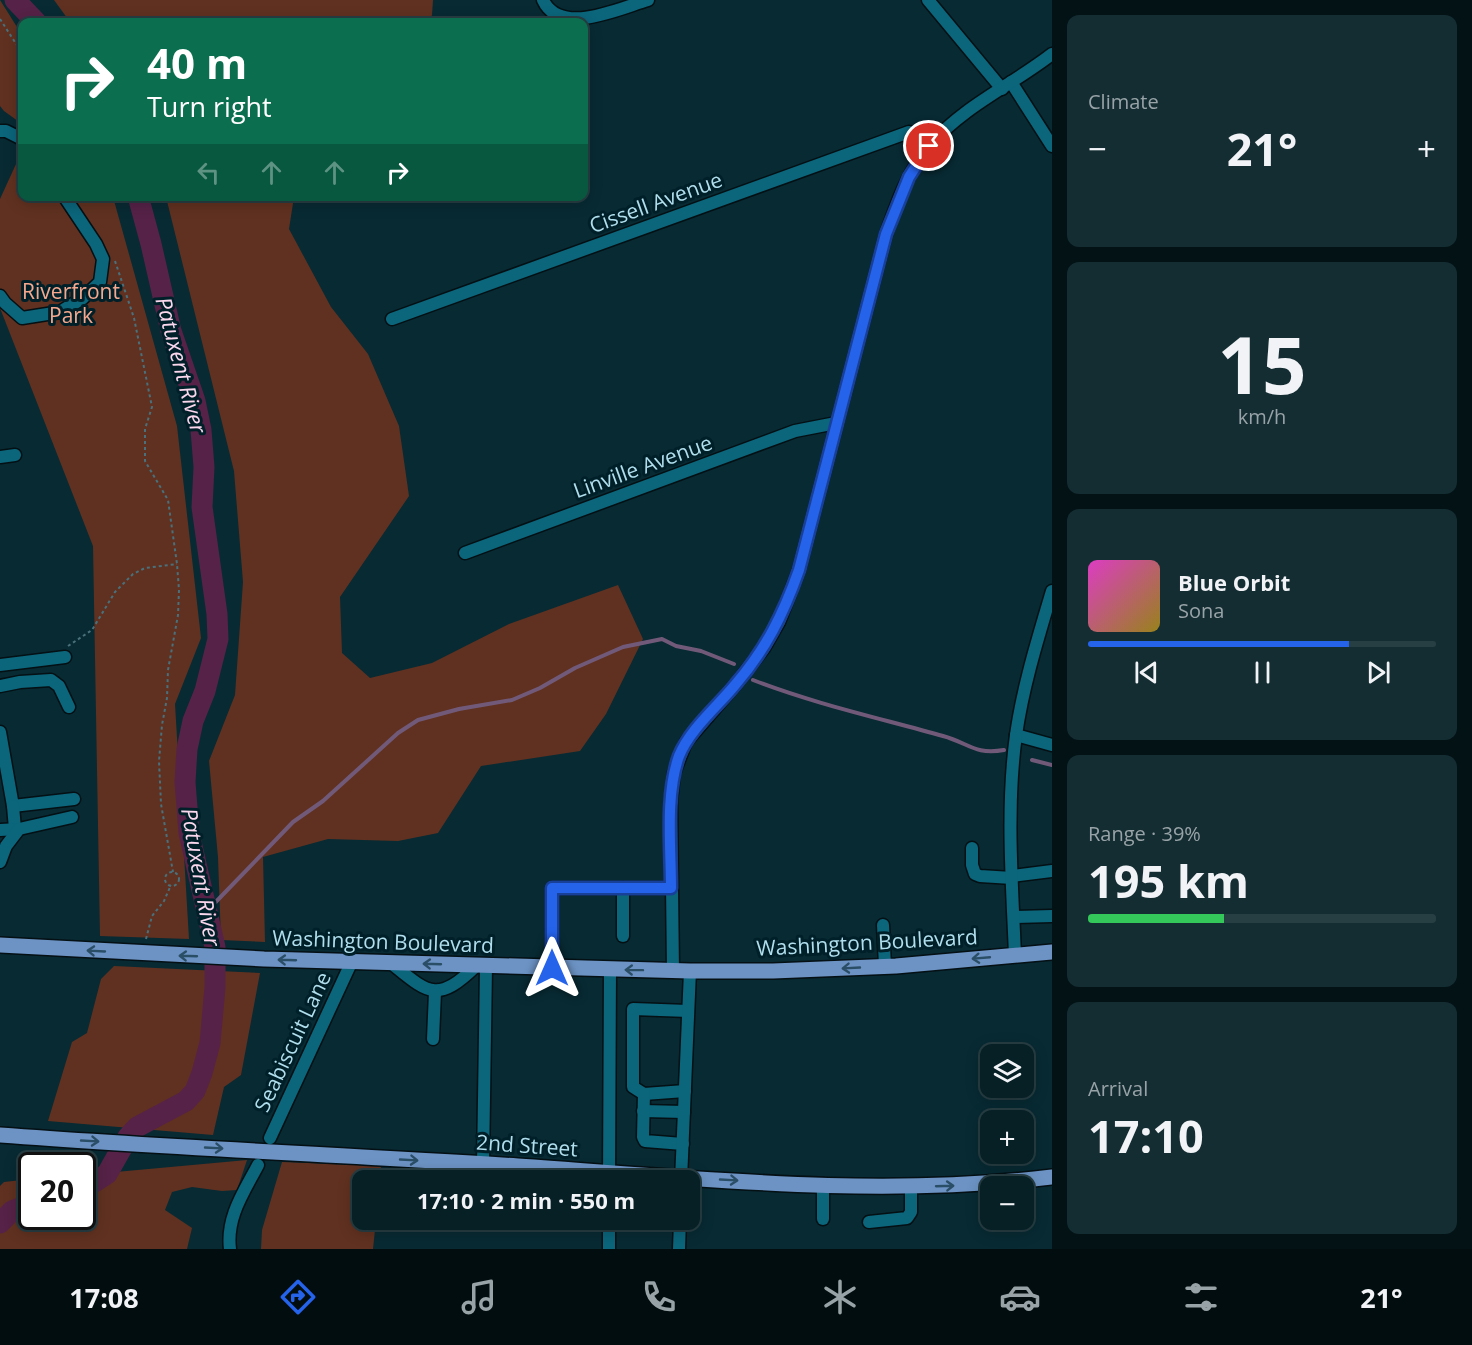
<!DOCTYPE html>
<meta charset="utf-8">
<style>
:root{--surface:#062026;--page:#142d32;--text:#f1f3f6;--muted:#98a3a7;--line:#273e43;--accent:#2563eb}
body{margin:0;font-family:"Open Sans",sans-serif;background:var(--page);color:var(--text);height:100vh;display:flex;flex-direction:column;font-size:22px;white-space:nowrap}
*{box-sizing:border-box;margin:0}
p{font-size:20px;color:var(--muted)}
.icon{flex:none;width:33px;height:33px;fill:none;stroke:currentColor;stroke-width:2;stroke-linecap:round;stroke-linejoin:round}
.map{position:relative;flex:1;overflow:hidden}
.panel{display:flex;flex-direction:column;gap:15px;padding:15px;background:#031215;width:420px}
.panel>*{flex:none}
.hud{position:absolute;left:18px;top:18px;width:570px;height:183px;border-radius:12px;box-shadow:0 3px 15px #0003,0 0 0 2px var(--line);background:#0b6e4f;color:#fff;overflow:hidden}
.fabs{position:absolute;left:980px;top:1044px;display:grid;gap:12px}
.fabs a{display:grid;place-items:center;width:54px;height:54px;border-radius:12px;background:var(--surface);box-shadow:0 3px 15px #0003,0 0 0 2px var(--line);font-size:30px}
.speed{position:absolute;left:18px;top:1152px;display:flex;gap:12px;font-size:30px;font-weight:700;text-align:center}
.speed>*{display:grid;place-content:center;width:78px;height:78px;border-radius:50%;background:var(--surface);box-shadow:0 3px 15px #0003,0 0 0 2px var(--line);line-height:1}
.speed .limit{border:3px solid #111;border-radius:9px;background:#fff;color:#111}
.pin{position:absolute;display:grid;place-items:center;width:51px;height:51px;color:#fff;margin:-26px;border:3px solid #fff;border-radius:50%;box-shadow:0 2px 6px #0007}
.me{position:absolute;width:66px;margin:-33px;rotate:0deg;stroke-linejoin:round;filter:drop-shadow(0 0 4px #0008)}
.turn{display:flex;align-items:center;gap:21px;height:126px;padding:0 30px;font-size:27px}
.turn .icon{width:78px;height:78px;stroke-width:2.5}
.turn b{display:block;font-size:42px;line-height:51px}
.lanes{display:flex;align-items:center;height:57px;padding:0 30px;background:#0003;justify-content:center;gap:30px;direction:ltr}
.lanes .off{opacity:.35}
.big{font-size:45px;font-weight:700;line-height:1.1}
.panel .tile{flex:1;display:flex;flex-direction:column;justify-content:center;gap:9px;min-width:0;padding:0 21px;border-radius:12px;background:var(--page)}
.panel .dial{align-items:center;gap:0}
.dial b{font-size:78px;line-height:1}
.song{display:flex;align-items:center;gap:18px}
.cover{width:72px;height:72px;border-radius:9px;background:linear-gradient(135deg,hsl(310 70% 55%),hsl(50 70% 35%))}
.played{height:6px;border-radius:3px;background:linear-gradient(90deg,var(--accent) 75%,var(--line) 75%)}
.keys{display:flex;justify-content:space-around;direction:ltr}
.heat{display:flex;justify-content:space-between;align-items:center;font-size:33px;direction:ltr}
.charge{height:9px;border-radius:4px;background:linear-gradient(90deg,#34c759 39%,var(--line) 0)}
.trip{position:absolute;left:352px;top:1170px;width:348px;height:60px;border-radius:12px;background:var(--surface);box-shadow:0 3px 15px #0003,0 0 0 2px var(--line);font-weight:700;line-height:60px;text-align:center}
.menu{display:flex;height:96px;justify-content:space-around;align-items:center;background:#020d0f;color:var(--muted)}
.menu .icon{width:42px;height:42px}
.menu .on{color:var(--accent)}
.menu b{font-size:27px;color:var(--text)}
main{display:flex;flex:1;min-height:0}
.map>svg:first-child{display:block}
.green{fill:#603120}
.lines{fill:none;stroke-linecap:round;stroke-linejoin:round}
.stream{stroke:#715a79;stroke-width:4}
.river{stroke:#562247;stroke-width:21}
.minor-casing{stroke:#041014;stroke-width:15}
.major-casing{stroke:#041014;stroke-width:18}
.path{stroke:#49707b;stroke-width:2;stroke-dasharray:3 3;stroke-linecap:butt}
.minor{stroke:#0b657b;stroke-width:12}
.major{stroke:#6c93c4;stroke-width:15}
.oneway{stroke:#2b4e67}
.route-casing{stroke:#184099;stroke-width:15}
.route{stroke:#2563eb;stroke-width:10}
.labels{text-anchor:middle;stroke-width:6;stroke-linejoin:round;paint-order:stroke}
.street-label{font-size:21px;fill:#b0deed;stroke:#002029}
.park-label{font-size:21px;fill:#f5a88e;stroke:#002029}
.water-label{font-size:22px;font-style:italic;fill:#fbd7ed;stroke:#002029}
</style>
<main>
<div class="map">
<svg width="1052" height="1249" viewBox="0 0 1052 1249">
<rect width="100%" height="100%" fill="#082a33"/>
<g class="green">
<path d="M0,0L22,35V124L4,111L0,106Z"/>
<path d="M54,0H433L432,15L429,22H70Z"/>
<path d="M22,151V196L113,197L177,426L201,638L175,704L189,939L100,936L93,546L0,308V199Z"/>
<path d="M166,197H294L289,229L331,307L368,354L399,426L409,496L340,597L342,653L370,678L432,663L509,624L618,585L643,639L606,714L580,751L481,766L438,833L398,841L328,839L263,857L265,942L221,940L218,857L209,761L235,695L243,582L234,471Z"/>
<path d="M114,966L260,973L241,1075L224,1087L213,1135L48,1121L72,1042L87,1033L101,979Z"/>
<path d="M247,1160L237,1190L222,1191L192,1187L172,1192L165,1210L192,1228L187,1249H0V1186L4,1182L31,1179L32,1216H82L83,1175Z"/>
<path d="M282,1162L381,1166L380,1180H363V1220H376L373,1249H261L262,1230Z"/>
</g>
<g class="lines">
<g class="stream">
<path d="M753,680C815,704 879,718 943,736C969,743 974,755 1004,750"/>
<path d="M1032,760L1052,765"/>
<path d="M208,910L293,822L323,801L398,733L418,720L459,709L512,700L540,688L575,668L623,647L662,639L676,646L701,651L734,664"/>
</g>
<g class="river">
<path d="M15,0L36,22"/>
<path d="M82,1190L107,1174L128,1137L137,1127L186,1101L195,1091L202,1073L210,1043L215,987V947L189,833L185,782L187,749L193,721L205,691L218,639L217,614L202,507L204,467L201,430L195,401L171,331L151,244L138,196"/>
<path d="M0,1223L12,1211L32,1203"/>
</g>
<defs>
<g id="minor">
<path d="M543,0C560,37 620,8 648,0"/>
<path d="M928,0L1002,89"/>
<path d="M1011,82L1052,146"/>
<path d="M0,131H6L22,139"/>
<path d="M0,296L5,303L22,318L60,312L83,298L100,282L103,259L96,244L64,196"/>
<path d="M392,319L909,132L929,145"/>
<path d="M0,457L15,455"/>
<path d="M465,553L795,431L836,423"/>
<path d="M0,665L65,657"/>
<path d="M0,686L20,682L51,680L59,686L69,707"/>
<path d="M0,732L13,806L74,799"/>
<path d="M1016,735L1052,745"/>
<path d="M13,806L15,829"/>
<path d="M0,830L19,829"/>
<path d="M972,848V865L975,874L980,876L1012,878"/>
<path d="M0,862L6,846L19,829L72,817"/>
<path d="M1012,876L1052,871"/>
<path d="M623,888V936"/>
<path d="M1014,917L1052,916"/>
<path d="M883,925L885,966"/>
<path d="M1015,955C1012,882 1006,808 1016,735C1023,686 1038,638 1052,591"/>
<path d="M391,963C428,993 437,1004 476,966"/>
<path d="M552,968V888H671"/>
<path d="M673,971L671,801L674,773L686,742L736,684L764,648L779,622L799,570L886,234C897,203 908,170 931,144C964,106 1012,85 1052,54"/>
<path d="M433,1039L435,992"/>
<path d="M644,1094L685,1091"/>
<path d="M643,1111L684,1112"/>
<path d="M270,1138L352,961"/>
<path d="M683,1144L645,1141L643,1137L644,1094L633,1087V1009L688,1011"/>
<path d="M483,1164L486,967"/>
<path d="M609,1180L610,970"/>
<path d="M681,1180L690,971"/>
<path d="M823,1184V1219"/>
<path d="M869,1222L907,1218L911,1212V1187"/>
<path d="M230,1249C226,1217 244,1192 258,1165"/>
<path d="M609,1249V1220"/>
<path d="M679,1249L680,1220"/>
</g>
<g id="major">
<path d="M0,945L264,959L690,971H773L896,966L1052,952"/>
<path d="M0,1135C172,1148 346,1155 518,1166C695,1178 875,1198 1052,1177"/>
</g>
</defs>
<use href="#minor" class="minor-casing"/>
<use href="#major" class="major-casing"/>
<g class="path">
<path d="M0,19L22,53"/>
<path d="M115,261L134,318L152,407L145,429V461L168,500L177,564L179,590L178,615L168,670L167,698L162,725L159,761L161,804L173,872"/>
<path d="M68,646L92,630L115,592L133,574L145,568L177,564"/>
<circle cx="172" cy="879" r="7"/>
<path d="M146,939L152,916L164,901L171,885"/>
</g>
<use href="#minor" class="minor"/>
<use href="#major" class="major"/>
</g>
<defs><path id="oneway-shaft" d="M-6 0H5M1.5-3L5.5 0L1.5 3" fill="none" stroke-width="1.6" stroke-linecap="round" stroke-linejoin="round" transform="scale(1.5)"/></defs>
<g class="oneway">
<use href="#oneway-shaft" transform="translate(96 951) rotate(-177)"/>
<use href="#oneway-shaft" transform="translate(188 956) rotate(-178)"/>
<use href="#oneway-shaft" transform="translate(981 958) rotate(175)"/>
<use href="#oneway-shaft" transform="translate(287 960) rotate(-178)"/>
<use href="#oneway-shaft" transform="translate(432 964) rotate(-178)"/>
<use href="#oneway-shaft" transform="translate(851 968) rotate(177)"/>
<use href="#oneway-shaft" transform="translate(634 970) rotate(-179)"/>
<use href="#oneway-shaft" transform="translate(90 1141) rotate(3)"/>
<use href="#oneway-shaft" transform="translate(214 1148) rotate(3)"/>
<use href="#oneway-shaft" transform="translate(409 1160) rotate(3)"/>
<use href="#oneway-shaft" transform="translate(729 1180) rotate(3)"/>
<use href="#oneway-shaft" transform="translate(945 1186) rotate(-2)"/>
</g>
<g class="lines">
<defs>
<path id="route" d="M552,968V888H671C671,847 665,795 679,756C690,729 717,707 735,685C766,649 783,615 799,570L886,234L909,177L929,146"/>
</defs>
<use href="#route" class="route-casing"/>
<use href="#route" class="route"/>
</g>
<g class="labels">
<g class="street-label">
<text transform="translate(656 203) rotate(-20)" y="7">Cissell Avenue</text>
<text transform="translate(643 467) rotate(-20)" y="7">Linville Avenue</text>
<text transform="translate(383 942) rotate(2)" y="7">Washington Boulevard</text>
<text transform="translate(867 943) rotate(-3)" y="7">Washington Boulevard</text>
<text transform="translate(293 1042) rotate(-65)" y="7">Seabiscuit Lane</text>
<text transform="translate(527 1146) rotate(4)" y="7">2nd Street</text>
</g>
<g class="park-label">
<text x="71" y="299">Riverfront<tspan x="71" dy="24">Park</tspan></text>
</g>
<g class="water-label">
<text transform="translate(181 365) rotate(75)" y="8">Patuxent River</text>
<text transform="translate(201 877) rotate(80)" y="8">Patuxent River</text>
</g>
</g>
</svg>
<div class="fabs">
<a><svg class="icon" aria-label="layers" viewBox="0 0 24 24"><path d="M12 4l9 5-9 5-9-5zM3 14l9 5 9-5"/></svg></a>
<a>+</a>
<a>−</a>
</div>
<div class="speed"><div class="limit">20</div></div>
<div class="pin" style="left:929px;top:146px;background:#d93025"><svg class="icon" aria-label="arrive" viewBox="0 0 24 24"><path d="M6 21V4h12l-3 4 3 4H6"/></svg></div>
<svg class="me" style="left:552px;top:968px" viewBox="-20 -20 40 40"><path d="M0-17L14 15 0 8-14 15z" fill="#2563eb" stroke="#fff" stroke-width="4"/></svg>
<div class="trip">17:10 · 2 min · 550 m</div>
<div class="hud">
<div class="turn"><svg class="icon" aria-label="right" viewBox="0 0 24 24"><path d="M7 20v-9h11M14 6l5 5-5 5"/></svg><div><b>40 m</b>Turn right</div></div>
<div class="lanes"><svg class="icon off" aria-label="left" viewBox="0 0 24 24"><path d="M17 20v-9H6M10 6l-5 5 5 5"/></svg><svg class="icon off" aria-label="ahead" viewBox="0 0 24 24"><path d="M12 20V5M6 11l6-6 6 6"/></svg><svg class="icon off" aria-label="ahead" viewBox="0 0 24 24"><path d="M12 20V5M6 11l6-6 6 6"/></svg><svg class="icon" aria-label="right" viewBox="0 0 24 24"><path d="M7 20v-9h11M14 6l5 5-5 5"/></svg></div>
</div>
</div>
<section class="panel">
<div class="tile"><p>Climate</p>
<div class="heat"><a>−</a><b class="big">21°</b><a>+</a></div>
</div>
<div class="tile dial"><b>15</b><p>km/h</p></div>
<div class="tile">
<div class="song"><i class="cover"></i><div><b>Blue Orbit</b><p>Sona</p></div></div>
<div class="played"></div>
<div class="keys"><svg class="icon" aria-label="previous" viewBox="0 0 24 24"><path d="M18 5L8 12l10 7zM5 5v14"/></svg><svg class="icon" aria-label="pause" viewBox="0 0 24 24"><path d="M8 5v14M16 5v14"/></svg><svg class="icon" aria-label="next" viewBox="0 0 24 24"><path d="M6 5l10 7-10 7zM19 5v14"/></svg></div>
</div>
<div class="tile"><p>Range · 39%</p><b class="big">195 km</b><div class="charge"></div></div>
<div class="tile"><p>Arrival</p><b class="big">17:10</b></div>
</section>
</main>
<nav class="menu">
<b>17:08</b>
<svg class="icon on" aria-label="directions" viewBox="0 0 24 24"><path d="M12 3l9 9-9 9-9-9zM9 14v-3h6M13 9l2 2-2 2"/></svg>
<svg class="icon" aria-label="music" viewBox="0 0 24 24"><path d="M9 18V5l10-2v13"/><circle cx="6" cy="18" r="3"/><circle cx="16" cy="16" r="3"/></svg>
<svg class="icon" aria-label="phone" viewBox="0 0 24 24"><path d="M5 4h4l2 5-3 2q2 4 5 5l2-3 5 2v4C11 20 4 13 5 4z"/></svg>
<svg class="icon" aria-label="climate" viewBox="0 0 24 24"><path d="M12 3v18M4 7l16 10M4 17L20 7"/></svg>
<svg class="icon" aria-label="car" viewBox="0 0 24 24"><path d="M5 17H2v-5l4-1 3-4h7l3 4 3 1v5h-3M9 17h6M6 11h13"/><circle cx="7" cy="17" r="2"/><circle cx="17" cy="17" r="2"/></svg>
<svg class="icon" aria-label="filters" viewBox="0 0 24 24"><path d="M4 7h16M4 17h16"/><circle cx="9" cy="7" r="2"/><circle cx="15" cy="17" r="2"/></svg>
<b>21°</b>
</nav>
